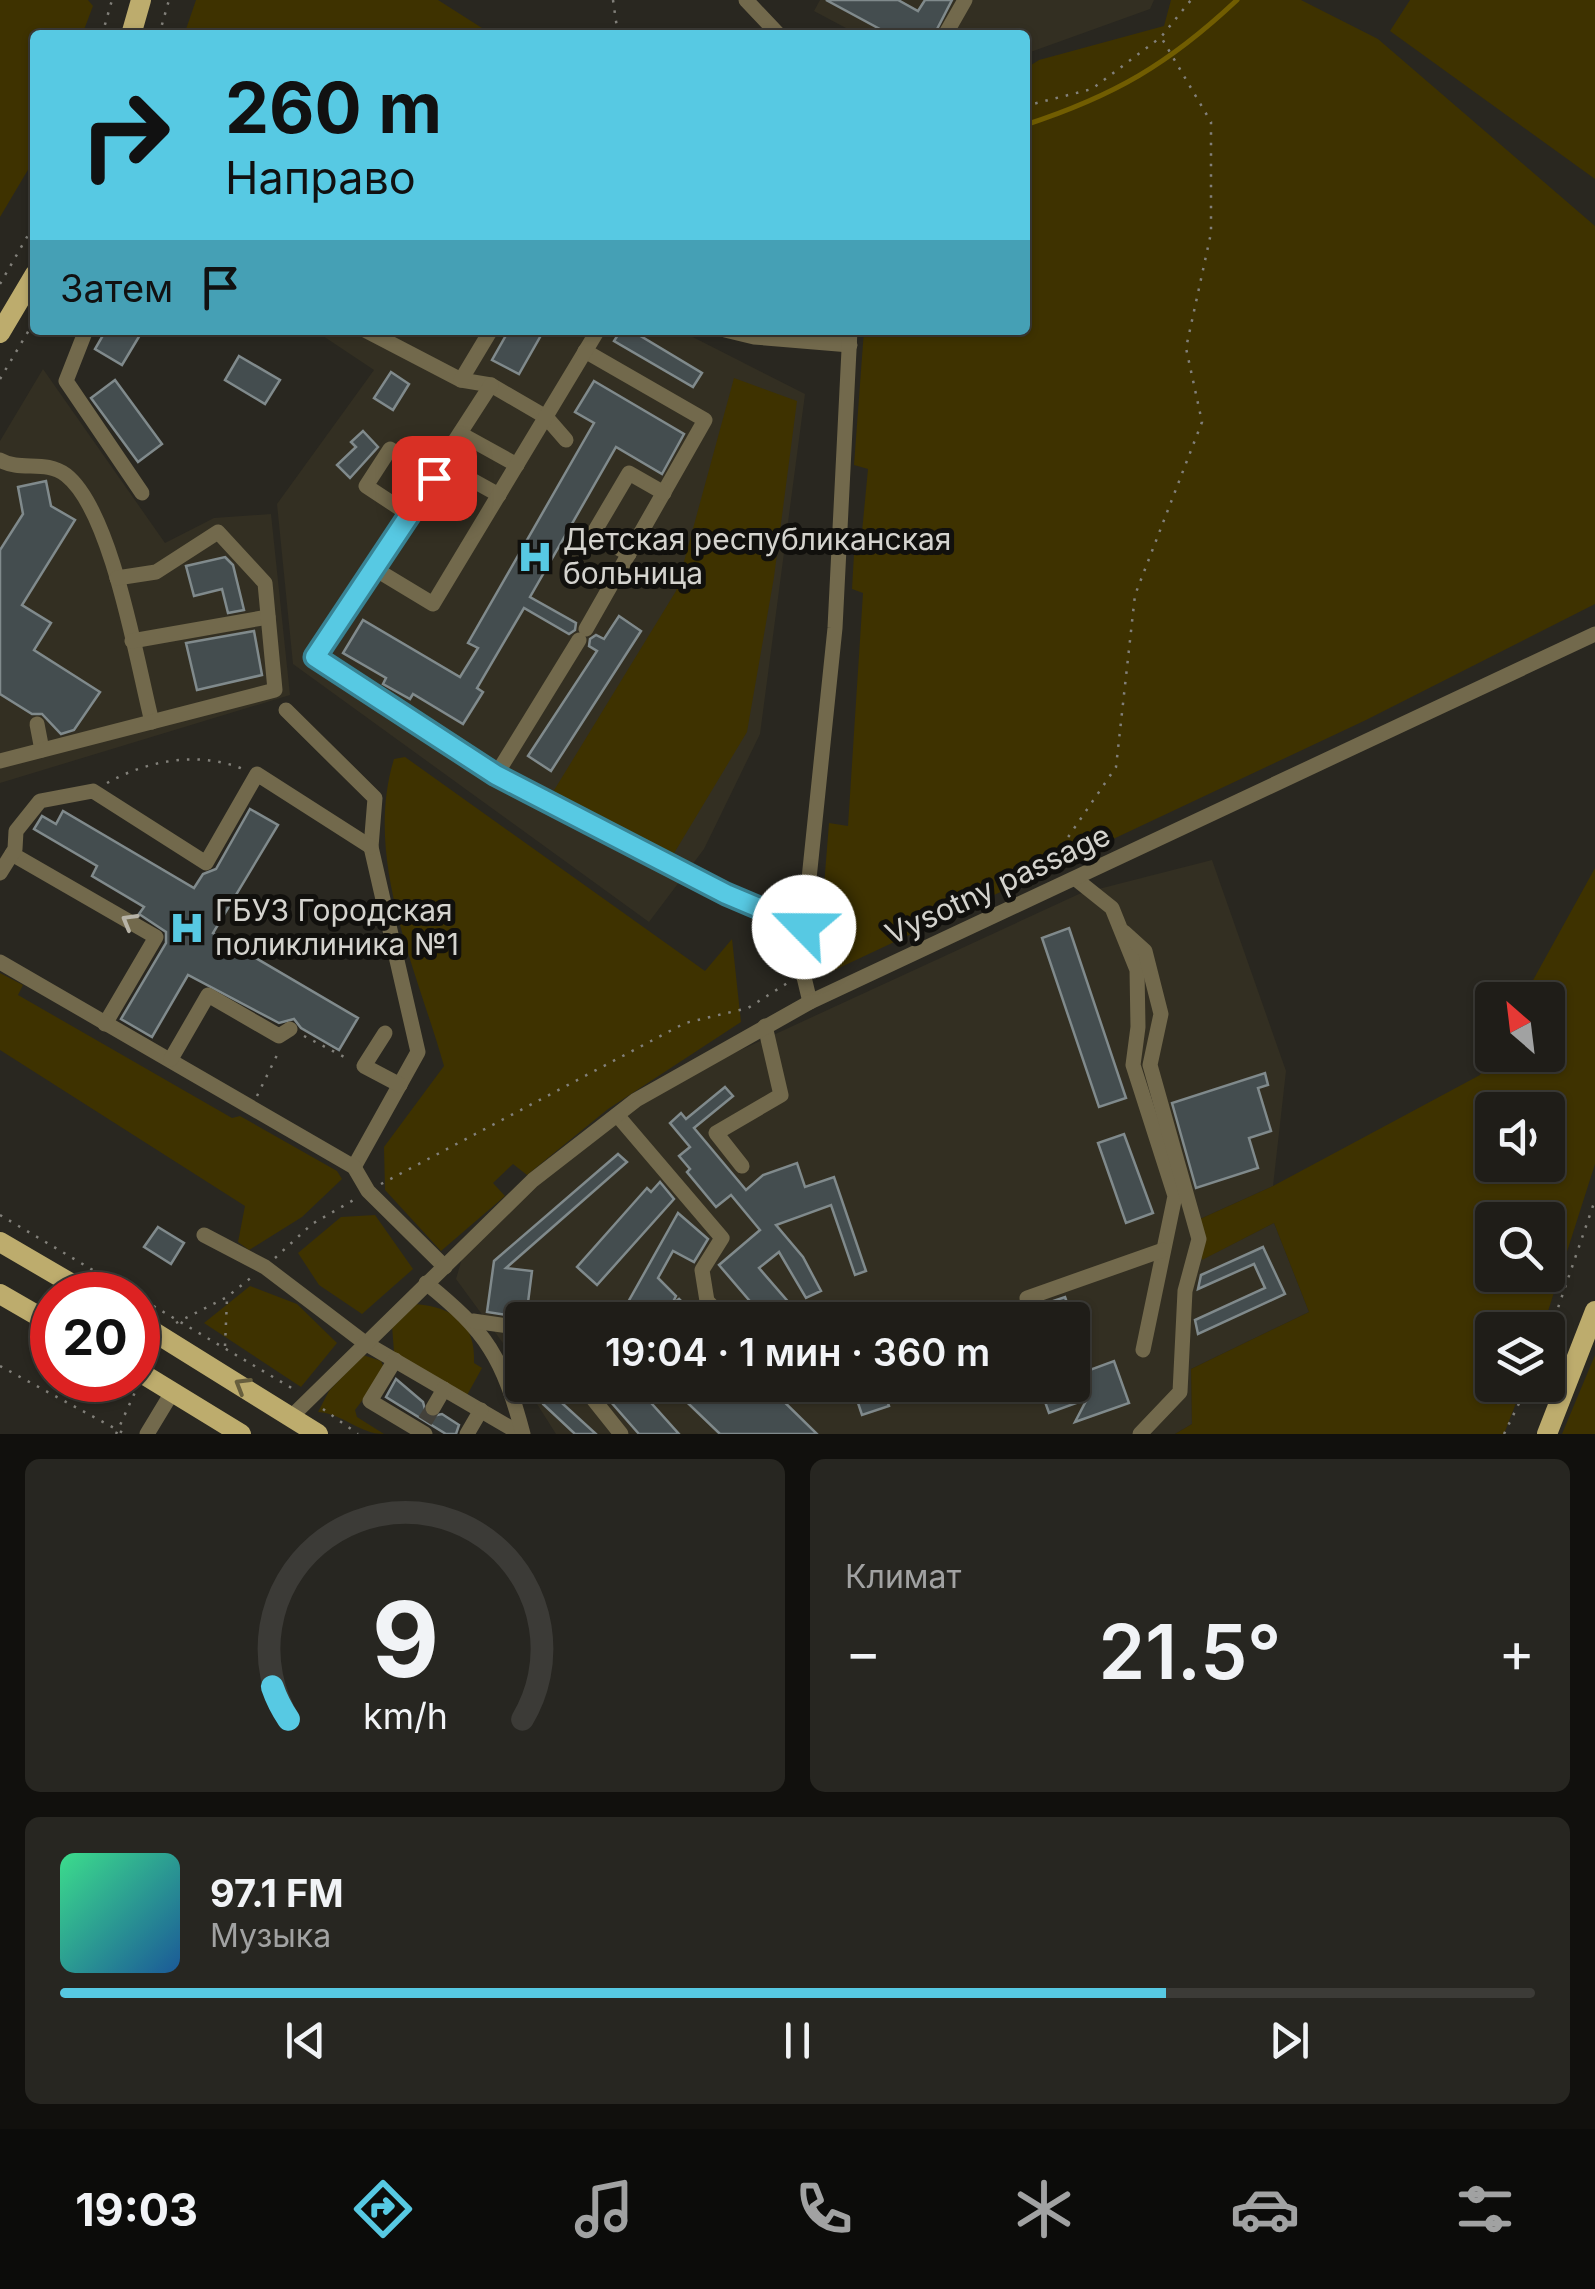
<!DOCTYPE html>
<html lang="ru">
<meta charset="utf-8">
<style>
:root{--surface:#1f1d18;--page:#272621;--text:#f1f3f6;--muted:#a1a2a2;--line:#3c3b37;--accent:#57c9e3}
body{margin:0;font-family:Inter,sans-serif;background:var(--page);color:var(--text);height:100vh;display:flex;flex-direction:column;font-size:38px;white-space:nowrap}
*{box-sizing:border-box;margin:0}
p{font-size:32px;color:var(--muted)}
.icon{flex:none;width:55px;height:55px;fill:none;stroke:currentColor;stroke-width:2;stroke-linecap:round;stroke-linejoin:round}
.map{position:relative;height:1434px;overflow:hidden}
.sheet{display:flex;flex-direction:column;gap:25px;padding:25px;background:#11100d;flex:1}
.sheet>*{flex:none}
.guide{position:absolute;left:30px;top:30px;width:1000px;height:305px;border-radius:10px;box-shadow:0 2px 8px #0004,0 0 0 2px var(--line);background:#57c9e3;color:#111;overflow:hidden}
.needle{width:65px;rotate:332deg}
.tools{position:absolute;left:1475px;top:982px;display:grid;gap:20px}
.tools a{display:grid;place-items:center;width:90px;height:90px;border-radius:10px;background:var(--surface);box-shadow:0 2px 8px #0004,0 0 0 2px var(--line);font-size:50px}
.speed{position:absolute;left:30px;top:1272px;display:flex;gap:20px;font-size:50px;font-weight:700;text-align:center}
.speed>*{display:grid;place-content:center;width:130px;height:130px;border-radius:50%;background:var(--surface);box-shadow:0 2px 8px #0004,0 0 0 2px var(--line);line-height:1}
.speed .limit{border:15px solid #d22;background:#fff;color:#111}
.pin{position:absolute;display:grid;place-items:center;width:85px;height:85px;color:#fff;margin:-42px;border-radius:20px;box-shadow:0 5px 15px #0006}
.me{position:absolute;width:110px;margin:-55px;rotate:293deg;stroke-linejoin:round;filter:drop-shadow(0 0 8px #0008)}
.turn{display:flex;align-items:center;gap:35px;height:210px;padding:0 30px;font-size:45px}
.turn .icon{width:130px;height:130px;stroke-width:2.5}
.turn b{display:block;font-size:70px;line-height:85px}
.then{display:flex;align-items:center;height:95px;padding:0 30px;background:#0003;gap:20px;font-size:38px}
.big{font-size:75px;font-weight:600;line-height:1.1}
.sheet .tile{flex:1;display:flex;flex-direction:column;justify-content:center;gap:15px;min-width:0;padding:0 35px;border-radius:15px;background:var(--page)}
.sheet .dial{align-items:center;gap:0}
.dial svg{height:260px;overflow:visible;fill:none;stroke:var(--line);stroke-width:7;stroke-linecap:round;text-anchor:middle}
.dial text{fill:var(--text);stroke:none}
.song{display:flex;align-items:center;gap:30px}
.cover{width:120px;height:120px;border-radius:15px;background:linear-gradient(135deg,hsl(150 70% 55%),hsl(210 70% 35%))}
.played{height:10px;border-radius:5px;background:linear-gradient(90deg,var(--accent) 75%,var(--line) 75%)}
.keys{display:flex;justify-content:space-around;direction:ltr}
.heat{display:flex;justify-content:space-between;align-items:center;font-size:55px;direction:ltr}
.sheet .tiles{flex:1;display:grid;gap:25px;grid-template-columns:1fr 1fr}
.tile:last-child{grid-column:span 2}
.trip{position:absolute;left:505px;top:1302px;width:585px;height:100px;border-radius:10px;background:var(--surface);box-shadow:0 2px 8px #0004,0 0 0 2px var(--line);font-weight:600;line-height:100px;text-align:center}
.tabs{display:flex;height:160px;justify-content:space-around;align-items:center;background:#0c0c0a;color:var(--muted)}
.tabs .icon{width:70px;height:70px}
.tabs .selected{color:var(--accent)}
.tabs b{font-size:45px;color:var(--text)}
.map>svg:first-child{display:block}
.built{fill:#332f22}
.green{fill:#3e3200;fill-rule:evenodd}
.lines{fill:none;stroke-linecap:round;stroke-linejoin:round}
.stream{stroke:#715d01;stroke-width:5}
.building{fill:#444d4f;stroke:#808a8c;stroke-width:2.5}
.minor-tunnel{stroke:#43413a;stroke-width:15;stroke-dasharray:15 8;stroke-linecap:butt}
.path{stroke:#82807a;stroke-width:2.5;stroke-dasharray:2.5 8;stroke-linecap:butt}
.minor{stroke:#72694c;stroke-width:15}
.major{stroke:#bdac6d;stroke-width:20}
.oneway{stroke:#b7b3a7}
.oneway2{stroke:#675e3d}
.route-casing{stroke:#398394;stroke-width:25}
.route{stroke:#57c9e3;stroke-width:18}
.labels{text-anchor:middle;stroke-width:10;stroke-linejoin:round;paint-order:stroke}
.poi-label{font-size:30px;fill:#d4d3ce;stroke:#11100d;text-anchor:start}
.street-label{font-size:30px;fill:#d4d3ce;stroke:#11100d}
</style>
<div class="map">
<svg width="1595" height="1434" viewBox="0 0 1595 1434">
<rect width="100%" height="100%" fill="#292720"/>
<g class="built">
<path d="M820,0H1154L1150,9L1025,54V35H859L814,11Z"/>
<path d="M314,330H679L805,394L760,734L704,849L649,922L293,664L277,504L374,370Z"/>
<path d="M43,369L165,543L214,518L271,514L290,695L0,783V441Z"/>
<path d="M1212,860L1286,1071L1273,1186L1200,1219L1203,1259L1274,1223L1309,1312L1191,1369L1192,1424L1175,1434H556L525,1385H1072V1320H522V1380L508,1350L456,1279L463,1255L533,1189L640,1105L719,1060L1079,894Z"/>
</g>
<g class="green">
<path d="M0,0H88L93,6L82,35H35V158L0,217Z"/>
<path d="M196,0H438L493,35H184Z"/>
<path d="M1171,0H1301L1378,39L1595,226V604L1366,720L822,976L820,936L829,823L848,826L863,593L852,589L854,554L860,553L868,469L854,465L864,330H1025V69L1039,60L1164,26Z"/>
<path d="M1410,0H1595V179L1390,31Z"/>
<path d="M734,378L797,401L774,577L747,732L673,855L553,792L676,591Z"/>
<path d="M405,757L705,971L732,939L741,1022L608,1109L527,1175L513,1164L493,1183L505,1196L441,1251L385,1190L384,1147L444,1066C417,970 363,859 394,759Z"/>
<path d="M1595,868V1164L1542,1330H1492V1385H1523L1504,1434H1175L1192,1424L1191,1369L1309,1312L1274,1223L1202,1260L1200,1219L1273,1186L1480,1075L1492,1052L1548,1055V1000H1522ZM1492,1110H1548V1165H1492ZM1492,1220H1548V1275H1492Z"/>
<path d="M0,973L23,985L18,995L232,1118L240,1116L337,1171L342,1179L302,1217L249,1250L238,1242L245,1206L0,1050Z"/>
<path d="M375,1215L413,1269L362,1314L319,1285L298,1253L341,1217Z"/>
<path d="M250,1286L297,1304L337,1343L301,1387L204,1323Z"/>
<path d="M415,1304C454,1307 476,1324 474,1363L482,1368L466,1397L394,1352L392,1326Z"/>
<path d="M363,1355L381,1361L385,1370L355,1410L357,1417L384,1434C359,1434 344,1414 318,1412L329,1391Z"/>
<path d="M1595,1355V1434H1562Z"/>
</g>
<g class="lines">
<path class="stream" d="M1025,125C1114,96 1169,64 1237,0"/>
</g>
<g class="building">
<path d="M826,0H898L918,11L925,0H952L934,35H891Z"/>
<path d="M106,330H143L122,365L95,349Z"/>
<path d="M509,330H544L519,374L492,360Z"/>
<path d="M621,330H642L639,335L702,373L693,387L614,341Z"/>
<path d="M239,356L280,380L265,404L225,380Z"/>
<path d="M391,372L409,384L393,410L374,398Z"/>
<path d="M115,380L162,444L138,462L91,398Z"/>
<path d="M594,381L684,434L662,474L616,447L530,597L576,623L575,630L569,634L524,608L477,688L483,692L463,724L413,694L410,699L383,684L386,678L343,653L363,620L460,677L478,648L468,643L594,423L575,412Z"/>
<path d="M363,431L378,447L350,478L337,465L356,447L351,442Z"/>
<path d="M46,481L51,506L75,520L22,605L51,623L34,650L100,692L74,730L61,734L42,714H32L0,694V550L23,514L18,487Z"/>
<path d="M225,557L233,565L244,610L228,613L222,589L194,596L186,566Z"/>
<path d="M619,616L641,631L551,771L528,756L597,651L589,646L590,639L596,635L604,639Z"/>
<path d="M254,631L262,675L197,690L186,643Z"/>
<path d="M250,809L278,825L213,933L358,1018L339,1050L301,1028L294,1019L279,1023L188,975L152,1037L121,1019L166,943V932L139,914L144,907L92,876L97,866L34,829L42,816L56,824L63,811L194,888L203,874L216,869Z"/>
<path d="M1069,928L1126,1098L1099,1107L1042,938Z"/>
<path d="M1265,1073L1268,1085L1258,1088L1271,1131L1249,1138L1258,1168L1196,1188L1172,1103Z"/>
<path d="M725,1087L733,1096L694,1128L746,1190L763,1175L797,1163L805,1187L834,1177L866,1271L855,1275L831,1205L776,1225L803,1257L821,1291L806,1298L779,1252L759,1268L804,1320H766L719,1265L760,1230L731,1195L716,1207L687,1172L690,1169L679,1156L690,1147L670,1123L681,1113L686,1119Z"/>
<path d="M1124,1134L1153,1213L1126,1223L1098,1143Z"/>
<path d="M618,1154L627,1162L506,1268L532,1271L526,1318L487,1312L494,1261Z"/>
<path d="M660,1182L674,1199L597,1285L577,1267L647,1188L651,1192Z"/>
<path d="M678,1213L708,1239L694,1262L673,1251L658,1278L676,1296L672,1304L679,1299L700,1320H618Z"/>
<path d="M158,1227L184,1243L171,1264L144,1247Z"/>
<path d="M1263,1247L1285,1294L1198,1334L1195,1320L1265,1288L1254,1264L1198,1289L1201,1275Z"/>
<path d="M1065,1297L1073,1320H1043L1038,1306Z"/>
<path d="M1072,1324L1090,1370L1114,1361L1129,1403L1075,1422L1087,1399L1049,1413L1039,1385H1072Z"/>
<path d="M396,1379L423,1402L427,1417L442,1414L459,1425L456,1434H446L386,1397Z"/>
<path d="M535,1385H548L552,1394L596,1434H575L543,1404Z"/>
<path d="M596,1385H635L679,1434H639Z"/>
<path d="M669,1385H767L817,1434H720Z"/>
<path d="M852,1385H882L889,1406L862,1415Z"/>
</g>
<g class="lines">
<path class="minor-tunnel" d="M425,1421L433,1408"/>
<g class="path">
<path d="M613,0L618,35"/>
<path d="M102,35L112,0"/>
<path d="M159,35L169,0"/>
<path d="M1025,106L1092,89L1161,37L1191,0"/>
<path d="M0,284L35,223"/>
<path d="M0,379L35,320"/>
<path d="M107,783C148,760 199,751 243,769"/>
<path d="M1068,864L1060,849L1116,767L1135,595L1202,422L1186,348L1211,233V122L1161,37"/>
<path d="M304,1036L350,1060"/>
<path d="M257,1096L280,1049"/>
<path d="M381,1184L685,1023L748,1008L789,982"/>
<path d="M0,1215L295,1390"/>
<path d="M275,1258L312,1224L357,1198"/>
<path d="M176,1323L227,1297L253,1276"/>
<path d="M1548,1337L1595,1200"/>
<path d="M225,1346L227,1299"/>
<path d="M0,1366L125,1434"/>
<path d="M323,1409L358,1434"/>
<path d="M116,1434L136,1390"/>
<path d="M1504,1434L1528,1385"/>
</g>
<g class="minor">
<path d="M746,0L779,35"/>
<path d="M945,35L965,0"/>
<path d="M86,330L66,381L142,493"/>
<path d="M365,330L461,380L491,385L546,417L566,440"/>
<path d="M725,330L754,337L850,345"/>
<path d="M585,351L705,420L586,629"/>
<path d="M461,380L491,330"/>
<path d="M491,385L315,657L496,775L726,894L804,927"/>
<path d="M461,434L517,465"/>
<path d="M0,460C21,472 45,459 66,475C112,511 137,663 152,722"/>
<path d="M443,464L499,495"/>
<path d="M410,515L366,486L390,449L434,478"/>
<path d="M629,554L593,534L629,473L664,493"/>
<path d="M375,569L433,604L598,330"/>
<path d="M132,641L268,617"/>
<path d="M286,710L375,798L371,847L418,1052L354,1167"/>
<path d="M37,724L42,750"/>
<path d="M0,761L275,690L265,583L218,532L156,572L117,578"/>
<path d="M496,775L579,640"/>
<path d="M12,854L156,937L105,1024"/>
<path d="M0,873L15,849L16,831L40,801L93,791L206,863L257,774L371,847"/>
<path d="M1077,880L1112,908L1137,970L1138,1027L1133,1065L1175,1196L1143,1350"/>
<path d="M1124,932L1145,951L1161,1014L1150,1065L1199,1239L1185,1291L1180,1392L1140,1434"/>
<path d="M0,962L354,1167L368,1191L445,1267"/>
<path d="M810,1002L803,973L804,927L835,628L850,330"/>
<path d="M385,1033L364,1066L400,1085"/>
<path d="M171,1059L208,995L279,1036L290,1029"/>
<path d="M617,1115L722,1238L702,1270L707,1301L726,1320"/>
<path d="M742,1166L716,1133L781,1095L765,1026"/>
<path d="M204,1235L265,1267L365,1343L521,1434"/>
<path d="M426,1283C487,1332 503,1358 523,1434"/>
<path d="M1027,1298L1163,1250"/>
<path d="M473,1321L522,1328"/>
<path d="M395,1360L370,1401L425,1434"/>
<path d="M582,1385L621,1434"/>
<path d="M433,1408L444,1389"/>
<path d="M292,1416L533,1180L636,1100L810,1002L1595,634"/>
<path d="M147,1434L173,1391"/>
<path d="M467,1434L481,1410"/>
</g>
<g class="major">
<path d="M131,35L141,0"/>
<path d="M0,333L35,274"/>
<path d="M0,1242L91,1295"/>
<path d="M0,1294L52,1324"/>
<path d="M138,1322L318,1434"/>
<path d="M138,1371L241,1434"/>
<path d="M1547,1434L1595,1311"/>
</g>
</g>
<defs><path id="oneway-chevron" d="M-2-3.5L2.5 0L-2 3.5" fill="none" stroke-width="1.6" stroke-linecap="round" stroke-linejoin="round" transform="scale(2.5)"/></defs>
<use class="oneway" href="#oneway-chevron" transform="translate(129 921) rotate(-150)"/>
<use class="oneway2" href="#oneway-chevron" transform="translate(242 1385) rotate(-149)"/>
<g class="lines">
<defs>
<path id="route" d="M434,478L315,657L496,775L726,894L804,927"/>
</defs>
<use href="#route" class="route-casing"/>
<use href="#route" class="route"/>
</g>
<defs>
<symbol id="hospital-bare" viewBox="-9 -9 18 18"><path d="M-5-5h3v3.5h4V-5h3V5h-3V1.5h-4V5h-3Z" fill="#57c9e3" stroke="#11100d" stroke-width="2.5" paint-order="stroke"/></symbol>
</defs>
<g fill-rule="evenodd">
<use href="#hospital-bare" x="510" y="532" width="50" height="50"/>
<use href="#hospital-bare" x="162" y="903" width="50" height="50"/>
</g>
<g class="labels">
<g class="poi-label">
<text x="563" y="550">Детская республиканская<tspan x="563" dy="34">больница</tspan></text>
<text x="215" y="921">ГБУЗ Городская<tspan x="215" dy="34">поликлиника №1</tspan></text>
</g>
<g class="street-label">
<text transform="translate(998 885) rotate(-25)" y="10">Vysotny passage</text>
</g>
</g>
</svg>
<div class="tools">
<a><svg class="needle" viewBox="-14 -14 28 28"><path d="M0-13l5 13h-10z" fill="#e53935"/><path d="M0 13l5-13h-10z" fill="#a1a2a2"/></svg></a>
<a><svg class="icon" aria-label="sound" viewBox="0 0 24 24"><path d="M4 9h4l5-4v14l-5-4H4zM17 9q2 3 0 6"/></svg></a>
<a><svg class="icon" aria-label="search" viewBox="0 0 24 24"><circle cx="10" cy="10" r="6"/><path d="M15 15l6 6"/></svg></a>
<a><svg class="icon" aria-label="layers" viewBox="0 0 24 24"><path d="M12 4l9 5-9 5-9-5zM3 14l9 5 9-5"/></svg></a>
</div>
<div class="speed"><div class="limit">20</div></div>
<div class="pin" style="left:434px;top:478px;background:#d93025"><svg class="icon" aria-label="arrive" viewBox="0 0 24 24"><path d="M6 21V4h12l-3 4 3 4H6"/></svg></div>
<svg class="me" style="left:804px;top:927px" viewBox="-20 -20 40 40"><circle r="19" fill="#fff"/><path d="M0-13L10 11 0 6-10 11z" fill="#57c9e3"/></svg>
<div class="trip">19:04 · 1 мин · 360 m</div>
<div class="guide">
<div class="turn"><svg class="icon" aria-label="right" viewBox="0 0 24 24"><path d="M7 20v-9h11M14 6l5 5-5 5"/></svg><div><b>260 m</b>Направо</div></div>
<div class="then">Затем<svg class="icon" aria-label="arrive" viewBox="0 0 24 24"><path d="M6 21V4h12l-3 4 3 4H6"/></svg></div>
</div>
</div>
<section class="sheet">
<div class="tiles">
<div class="tile dial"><svg viewBox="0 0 100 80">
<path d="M14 69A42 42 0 1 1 86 69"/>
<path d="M14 69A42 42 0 0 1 9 59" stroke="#57c9e3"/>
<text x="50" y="56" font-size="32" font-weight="700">9</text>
<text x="50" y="72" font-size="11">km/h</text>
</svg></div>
<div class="tile"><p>Климат</p>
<div class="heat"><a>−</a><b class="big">21.5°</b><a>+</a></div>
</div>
<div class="tile">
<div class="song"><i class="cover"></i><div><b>97.1 FM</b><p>Музыка</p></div></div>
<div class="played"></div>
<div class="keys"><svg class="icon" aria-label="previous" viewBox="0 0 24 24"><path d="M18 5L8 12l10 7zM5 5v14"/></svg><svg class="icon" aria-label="pause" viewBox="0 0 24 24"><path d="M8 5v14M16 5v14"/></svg><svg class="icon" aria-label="next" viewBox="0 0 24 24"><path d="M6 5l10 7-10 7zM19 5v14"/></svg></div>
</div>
</div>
</section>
<nav class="tabs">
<b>19:03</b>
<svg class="icon selected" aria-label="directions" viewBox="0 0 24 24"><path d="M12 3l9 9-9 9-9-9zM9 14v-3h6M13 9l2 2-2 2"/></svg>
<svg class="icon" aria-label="music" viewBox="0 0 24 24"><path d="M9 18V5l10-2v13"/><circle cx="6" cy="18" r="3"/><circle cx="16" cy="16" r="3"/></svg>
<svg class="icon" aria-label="phone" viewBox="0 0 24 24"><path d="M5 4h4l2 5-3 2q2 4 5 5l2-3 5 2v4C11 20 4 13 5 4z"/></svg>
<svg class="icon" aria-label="climate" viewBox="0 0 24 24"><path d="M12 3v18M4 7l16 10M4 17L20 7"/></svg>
<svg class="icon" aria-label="car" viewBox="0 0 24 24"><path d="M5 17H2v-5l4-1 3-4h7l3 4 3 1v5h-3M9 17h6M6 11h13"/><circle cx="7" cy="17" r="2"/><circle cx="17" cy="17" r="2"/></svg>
<svg class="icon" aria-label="filters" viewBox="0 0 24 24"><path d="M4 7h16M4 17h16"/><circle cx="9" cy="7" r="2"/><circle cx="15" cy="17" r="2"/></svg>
</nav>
